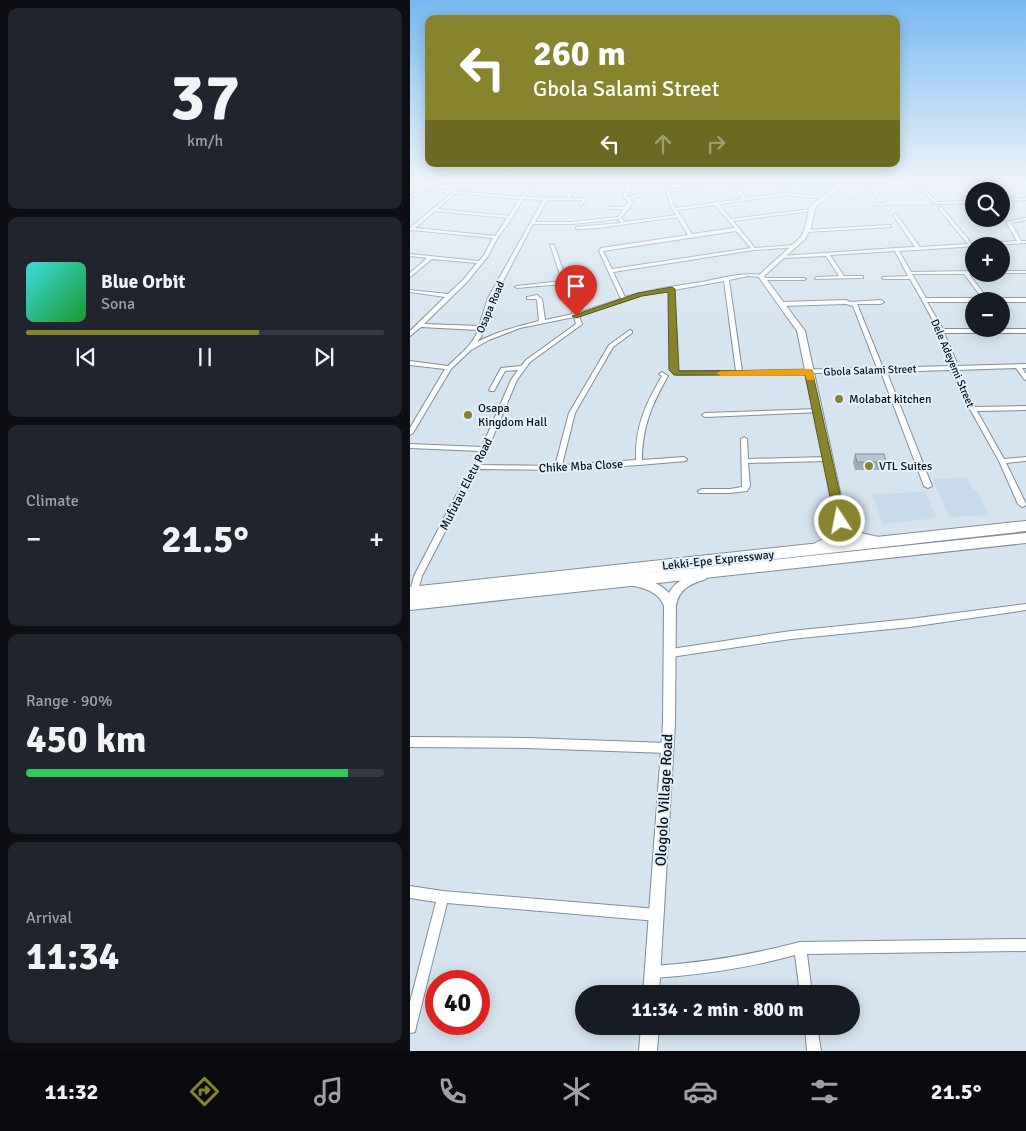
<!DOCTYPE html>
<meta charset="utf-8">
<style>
:root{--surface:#171b24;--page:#20242c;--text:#f1f3f6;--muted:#9ea1a6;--line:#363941;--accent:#87842d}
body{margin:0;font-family:Signika,sans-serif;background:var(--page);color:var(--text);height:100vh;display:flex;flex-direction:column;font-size:19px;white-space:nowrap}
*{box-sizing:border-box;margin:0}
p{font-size:16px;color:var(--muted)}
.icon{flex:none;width:28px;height:28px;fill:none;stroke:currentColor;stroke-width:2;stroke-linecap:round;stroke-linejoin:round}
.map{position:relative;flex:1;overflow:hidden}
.side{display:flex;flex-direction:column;gap:8px;padding:8px;background:#0d0f14;width:410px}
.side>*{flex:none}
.hud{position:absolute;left:15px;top:15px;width:475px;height:152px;border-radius:10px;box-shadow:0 2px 12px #0003;background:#87842d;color:#fff;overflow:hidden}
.tools{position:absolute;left:555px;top:182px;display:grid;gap:10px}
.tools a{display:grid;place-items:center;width:45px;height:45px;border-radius:50%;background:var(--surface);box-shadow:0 2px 12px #0003;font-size:25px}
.speed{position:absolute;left:15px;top:970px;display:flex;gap:10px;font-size:25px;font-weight:700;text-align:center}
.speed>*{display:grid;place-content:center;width:65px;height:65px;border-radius:50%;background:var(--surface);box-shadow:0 2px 12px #0003;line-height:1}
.speed .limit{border:8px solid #d22;background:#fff;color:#111}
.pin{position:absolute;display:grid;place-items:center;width:42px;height:42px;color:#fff;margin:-51px -21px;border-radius:50% 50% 50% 0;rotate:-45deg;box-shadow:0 0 5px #0007}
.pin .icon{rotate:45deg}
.me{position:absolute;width:55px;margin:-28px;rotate:349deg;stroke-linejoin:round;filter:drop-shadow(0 0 4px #0008)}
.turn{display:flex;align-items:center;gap:18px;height:105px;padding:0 25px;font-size:22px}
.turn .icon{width:65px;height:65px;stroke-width:2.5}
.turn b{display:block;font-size:35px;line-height:42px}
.lanes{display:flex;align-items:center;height:48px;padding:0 25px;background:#0003;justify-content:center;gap:25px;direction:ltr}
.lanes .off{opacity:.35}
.big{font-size:38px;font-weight:700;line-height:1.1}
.side .tile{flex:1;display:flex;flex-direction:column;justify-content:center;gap:8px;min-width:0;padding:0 18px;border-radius:10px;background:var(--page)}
.side .dial{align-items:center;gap:0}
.dial b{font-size:65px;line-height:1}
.song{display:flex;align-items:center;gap:15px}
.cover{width:60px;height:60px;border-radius:8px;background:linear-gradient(135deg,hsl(180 70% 55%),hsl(130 70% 35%))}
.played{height:5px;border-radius:2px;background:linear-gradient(90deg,var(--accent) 65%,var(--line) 65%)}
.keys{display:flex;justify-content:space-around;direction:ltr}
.heat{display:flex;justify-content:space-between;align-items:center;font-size:28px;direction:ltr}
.charge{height:8px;border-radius:4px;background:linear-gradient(90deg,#34c759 90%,var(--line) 0)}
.trip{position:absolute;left:165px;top:985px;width:285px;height:50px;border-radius:25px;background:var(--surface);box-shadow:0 2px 12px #0003;font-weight:700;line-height:50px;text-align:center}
.tab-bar{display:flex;height:80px;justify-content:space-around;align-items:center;background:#090b0e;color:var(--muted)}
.tab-bar .icon{width:35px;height:35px}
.tab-bar .active{color:var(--accent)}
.tab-bar b{font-size:22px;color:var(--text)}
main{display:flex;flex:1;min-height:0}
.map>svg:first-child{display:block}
.built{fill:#c7dbec}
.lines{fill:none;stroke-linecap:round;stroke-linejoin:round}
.stream{stroke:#70c1fe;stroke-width:1}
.minor-casing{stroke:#808d98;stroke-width:2}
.tertiary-casing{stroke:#808d98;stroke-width:2}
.trunk-casing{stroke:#808d98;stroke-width:2}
.minor{fill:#fff;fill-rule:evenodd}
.tertiary{fill:#fff;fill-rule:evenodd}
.trunk{fill:#fff;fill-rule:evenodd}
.wall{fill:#9fabb5}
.building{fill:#b9c7d2;stroke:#828b93}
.route{fill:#87842d;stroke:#58561d}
.slow{fill:#f59e0b}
.poi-dot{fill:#87842d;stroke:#e3f1fd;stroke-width:2}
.labels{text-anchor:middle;stroke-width:4;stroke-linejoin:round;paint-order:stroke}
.far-street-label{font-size:11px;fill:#0b1014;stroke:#e3f1fd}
.poi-label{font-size:12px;fill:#0b1014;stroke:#e3f1fd;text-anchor:start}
.street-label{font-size:12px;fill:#0b1014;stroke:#e3f1fd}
.near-street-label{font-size:15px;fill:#0b1014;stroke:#e3f1fd}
</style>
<main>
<section class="side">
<div class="tile dial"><b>37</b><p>km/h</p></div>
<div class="tile">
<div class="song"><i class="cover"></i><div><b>Blue Orbit</b><p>Sona</p></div></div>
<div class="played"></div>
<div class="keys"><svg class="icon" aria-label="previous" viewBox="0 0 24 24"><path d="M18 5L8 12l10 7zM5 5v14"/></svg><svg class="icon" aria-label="pause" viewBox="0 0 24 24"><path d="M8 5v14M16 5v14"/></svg><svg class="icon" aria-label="next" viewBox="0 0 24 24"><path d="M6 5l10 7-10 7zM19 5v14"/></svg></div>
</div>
<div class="tile"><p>Climate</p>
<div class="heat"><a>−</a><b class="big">21.5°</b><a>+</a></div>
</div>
<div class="tile"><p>Range · 90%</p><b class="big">450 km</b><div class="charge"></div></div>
<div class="tile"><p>Arrival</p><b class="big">11:34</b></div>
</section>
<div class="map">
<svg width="616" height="1051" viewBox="0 0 616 1051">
<rect width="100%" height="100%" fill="#d6e4ef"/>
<g class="built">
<path d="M557,478L563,491H567L578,515L539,517L523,479Z"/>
<path d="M515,492L527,518L472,524L462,494Z"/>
</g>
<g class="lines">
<g class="stream">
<path d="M375,183L419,192"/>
<path d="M424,193L464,206L564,204"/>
</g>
<defs>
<g id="minor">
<path d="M119,183H123L115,197L156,198L165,183H169L160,198H173L176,200L171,206L169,205L172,200H137L125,222H162L208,217L213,209H200L198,208L200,207H215L219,202L213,197L217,183H221L217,197L239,193L241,194L220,199L223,202L219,207L221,208L218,209L211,218L215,222L266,215L262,209L256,190L308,183H318L259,192L265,208L333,199L319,183H323L336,198L374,193L363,183H367L378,193L416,197L417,198L415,199L377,195L309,204L321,219L401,209L402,210L400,211L323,221L345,248L385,245L387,246V247L344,250L203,272L215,297C240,289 266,286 292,282C312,278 332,272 353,275V277H351L338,276L319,280L332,371L467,368L443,306L436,304L372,306L369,304L372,302L436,300L440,302L471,300L474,302L471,304H447L473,368L539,366C542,350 509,295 500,279H474L472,278L474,277L498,276L485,251L420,255L434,276H453V278H451L405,279V278L407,277L429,276L416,256L371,258L369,257L371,256L486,248L505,247L483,215L485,214H486L510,247L558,244L529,209V207H531L562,244L607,241L596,222L616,218V220L601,223L611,241H616V243L489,251L501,272L564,271V273L559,274L577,298H616V302H517L533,329H616V333H534L546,361L545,366L616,364V368H612L616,374V380L614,379L606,368L546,370L565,407L616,406V410L567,411L594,459L616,457V461L596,463L616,504L615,506L612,507L608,504L589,461L561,411L559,409L560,408L540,370L475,372L478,375L522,486L518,488L514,486L472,375L470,372L267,375L261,371L260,290L232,295L169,316L172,324L171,325L120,362L107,380L71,465L145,466L159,413L199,345L220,330L222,331V333L203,347L165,413L152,465L226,460C225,427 235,405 252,376L249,374L252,372L258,376C242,404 232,427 232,460L274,457L277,459L276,461L229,465L148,470L69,469L53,497L12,576L7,594L4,595L1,594L0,592L4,576L45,497L64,467L70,451L0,448V444L72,447L101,380L108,370L95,371L84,391H80L79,390L91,368L111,366L116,360L166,324L164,317L110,328L79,340L61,350L41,369L3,433L0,435V428L35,369L0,365V361L38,366C49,355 63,345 68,330L11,327L0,336V331L35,297L0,292V290L38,294L53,280L67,263L22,259L0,277V273L17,258L0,256V254L69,261L74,255L83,238L2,230L0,231V228L42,193L14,190L0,199V196L9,190L0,189V187L111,197ZM46,193L109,199L99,216L27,209ZM113,199L133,200L78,298L69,326L14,324L57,282L78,256L88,237L98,224ZM305,205L325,228L282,234L267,210ZM25,211L97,218L85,236L5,228ZM267,217L278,235L191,248L189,251L211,299L168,313L144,245L140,244L152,281L107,286L105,287L107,288L153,284L163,314L135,320L132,299L127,295L117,297V299H126L127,300L129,321C108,326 86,332 67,342L71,337L84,298L123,224H162L208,219L211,223L166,227V229H168L188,228ZM326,231L341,248L202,269L193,251ZM502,274H554L572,298H516ZM314,281L326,371H268L266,369L264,290Z"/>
<path d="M457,183H461L473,201L472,202H470Z"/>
<path d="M505,183H509L527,202L564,201V203L525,204Z"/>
<path d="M550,183H554L564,193V196Z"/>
<path d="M616,198V200L591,201V199Z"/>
<path d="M479,225L481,226V227L397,232L395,231L397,230Z"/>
<rect x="591" y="271" width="25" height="2"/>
<path d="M351,278H394L396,279L394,280H351Z"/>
<path d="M408,409L410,410V412L295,417L292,415L295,413Z"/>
<path d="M334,437L337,439L338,459L416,457L419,459L416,461L338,463L340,486L337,491L320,493H289L288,491L292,489H320L332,487L331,439Z"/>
<path d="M616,604V610L500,627L381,639L261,657L258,656L257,653L258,650L261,649L381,631L500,619Z"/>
<path d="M0,737L117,738L257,743L260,745L262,748L260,751L257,753L117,748L0,747Z"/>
<path d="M0,886L33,891L247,909L251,911L253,915L251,919L247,921L37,903L6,1027L5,1032L0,1033V1002L26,902L0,898Z"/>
<path d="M616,939V951L397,954L402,994H390L385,955C338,968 291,975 242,978L238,976L236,972L238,968L242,966C292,963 341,955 390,942Z"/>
<path d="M395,1026H407L411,1051H397Z"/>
</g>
<g id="tertiary">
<path d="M430,183H436L405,208L401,228L395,239L354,276L395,331L433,506L434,519L442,527L451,533L473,538L474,541L473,544C461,546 444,539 434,532C428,542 415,553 402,550L401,547C408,539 416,541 425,530L423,506L387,331L348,276L391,237L395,228L400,206Z"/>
<path d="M292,572L296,573L297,576L296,579C280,584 269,589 266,606L265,723L249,994H233L253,723L254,606C248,591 235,589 221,585L220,582L221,579C233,575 251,584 259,593C266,580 278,576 292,572Z"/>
<path d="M231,1026H249L247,1051H229Z"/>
</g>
<path id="trunk" d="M616,521V531L221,575L616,533V543L0,610V587Z"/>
</defs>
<use href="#minor" class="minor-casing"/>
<use href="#tertiary" class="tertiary-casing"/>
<use href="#trunk" class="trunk-casing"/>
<use href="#minor" class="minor"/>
<use href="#tertiary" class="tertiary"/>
<use href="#trunk" class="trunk"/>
</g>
<path class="wall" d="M445,454L476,462L474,470H445L443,462Z"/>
<path class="building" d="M445,454H474L476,462H447Z"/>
<linearGradient id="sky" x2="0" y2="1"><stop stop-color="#78b9f1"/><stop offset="0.55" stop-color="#edf3f8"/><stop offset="1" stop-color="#edf3f8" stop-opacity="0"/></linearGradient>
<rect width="616" height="330" fill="url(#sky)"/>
<path class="route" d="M262,287L265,289L269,371L402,370L436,521L434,524H426L425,521L395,375H264L259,370L258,292L232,296L166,318L162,316L228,293Z"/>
<path class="slow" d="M399,369L404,372V380H397L395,375L311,376L306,373L311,371Z"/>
<g class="poi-dot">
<circle cx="429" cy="399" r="5"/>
<circle cx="58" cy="415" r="5"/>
<circle cx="459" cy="466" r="5"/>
</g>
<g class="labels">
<g class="far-street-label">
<text transform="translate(80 307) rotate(-67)" y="4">Osapa Road</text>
<text transform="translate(543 363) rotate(67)" y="4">Dele Adeyemi Street</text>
<text transform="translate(460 370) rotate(-2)" y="4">Gbola Salami Street</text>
</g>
<g class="poi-label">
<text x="439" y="403">Molabat kitchen</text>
<text x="68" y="412">Osapa<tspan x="68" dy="14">Kingdom Hall</tspan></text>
<text x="469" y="470">VTL Suites</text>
</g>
<g class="street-label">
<text transform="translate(171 466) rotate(-3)" y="4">Chike Mba Close</text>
<text transform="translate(56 484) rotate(-63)" y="4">Mufutau Eletu Road</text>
<text transform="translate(308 560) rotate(-6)" y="4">Lekki-Epe Expressway</text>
</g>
<g class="near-street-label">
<text transform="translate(254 800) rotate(-87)" y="5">Ologolo Village Road</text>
</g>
</g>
</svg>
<div class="tools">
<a><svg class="icon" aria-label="search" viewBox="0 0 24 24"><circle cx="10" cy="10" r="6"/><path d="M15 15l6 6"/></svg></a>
<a>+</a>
<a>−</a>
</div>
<div class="speed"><div class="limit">40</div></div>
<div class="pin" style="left:166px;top:316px;background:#d93025"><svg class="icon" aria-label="arrive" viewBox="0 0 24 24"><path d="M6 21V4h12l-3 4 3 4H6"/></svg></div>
<svg class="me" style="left:430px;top:521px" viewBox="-20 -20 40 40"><circle r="17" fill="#87842d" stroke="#fff" stroke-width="3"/><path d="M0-11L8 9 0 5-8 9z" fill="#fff"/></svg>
<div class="trip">11:34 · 2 min · 800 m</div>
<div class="hud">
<div class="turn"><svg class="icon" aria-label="left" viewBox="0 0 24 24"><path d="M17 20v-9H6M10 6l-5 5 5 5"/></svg><div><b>260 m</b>Gbola Salami Street</div></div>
<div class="lanes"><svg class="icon" aria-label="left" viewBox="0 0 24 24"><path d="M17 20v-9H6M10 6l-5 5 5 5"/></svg><svg class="icon off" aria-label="ahead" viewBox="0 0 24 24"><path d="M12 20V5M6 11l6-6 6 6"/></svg><svg class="icon off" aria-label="right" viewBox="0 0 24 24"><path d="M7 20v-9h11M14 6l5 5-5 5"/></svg></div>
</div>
</div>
</main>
<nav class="tab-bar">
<b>11:32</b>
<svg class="icon active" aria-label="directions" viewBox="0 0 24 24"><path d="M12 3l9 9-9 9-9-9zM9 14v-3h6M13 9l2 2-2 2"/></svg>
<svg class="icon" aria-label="music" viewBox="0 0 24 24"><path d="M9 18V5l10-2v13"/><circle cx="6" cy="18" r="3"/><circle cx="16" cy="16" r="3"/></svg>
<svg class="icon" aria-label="phone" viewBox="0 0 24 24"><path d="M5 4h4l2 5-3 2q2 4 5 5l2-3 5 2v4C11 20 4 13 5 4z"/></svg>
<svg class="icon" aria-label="climate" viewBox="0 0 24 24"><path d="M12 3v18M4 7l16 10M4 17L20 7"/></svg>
<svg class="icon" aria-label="car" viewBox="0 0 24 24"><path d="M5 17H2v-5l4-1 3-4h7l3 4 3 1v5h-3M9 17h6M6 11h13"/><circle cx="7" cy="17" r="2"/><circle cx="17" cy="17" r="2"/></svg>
<svg class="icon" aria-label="filters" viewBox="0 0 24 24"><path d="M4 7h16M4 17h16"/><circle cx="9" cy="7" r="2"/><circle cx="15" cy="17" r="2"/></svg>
<b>21.5°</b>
</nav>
